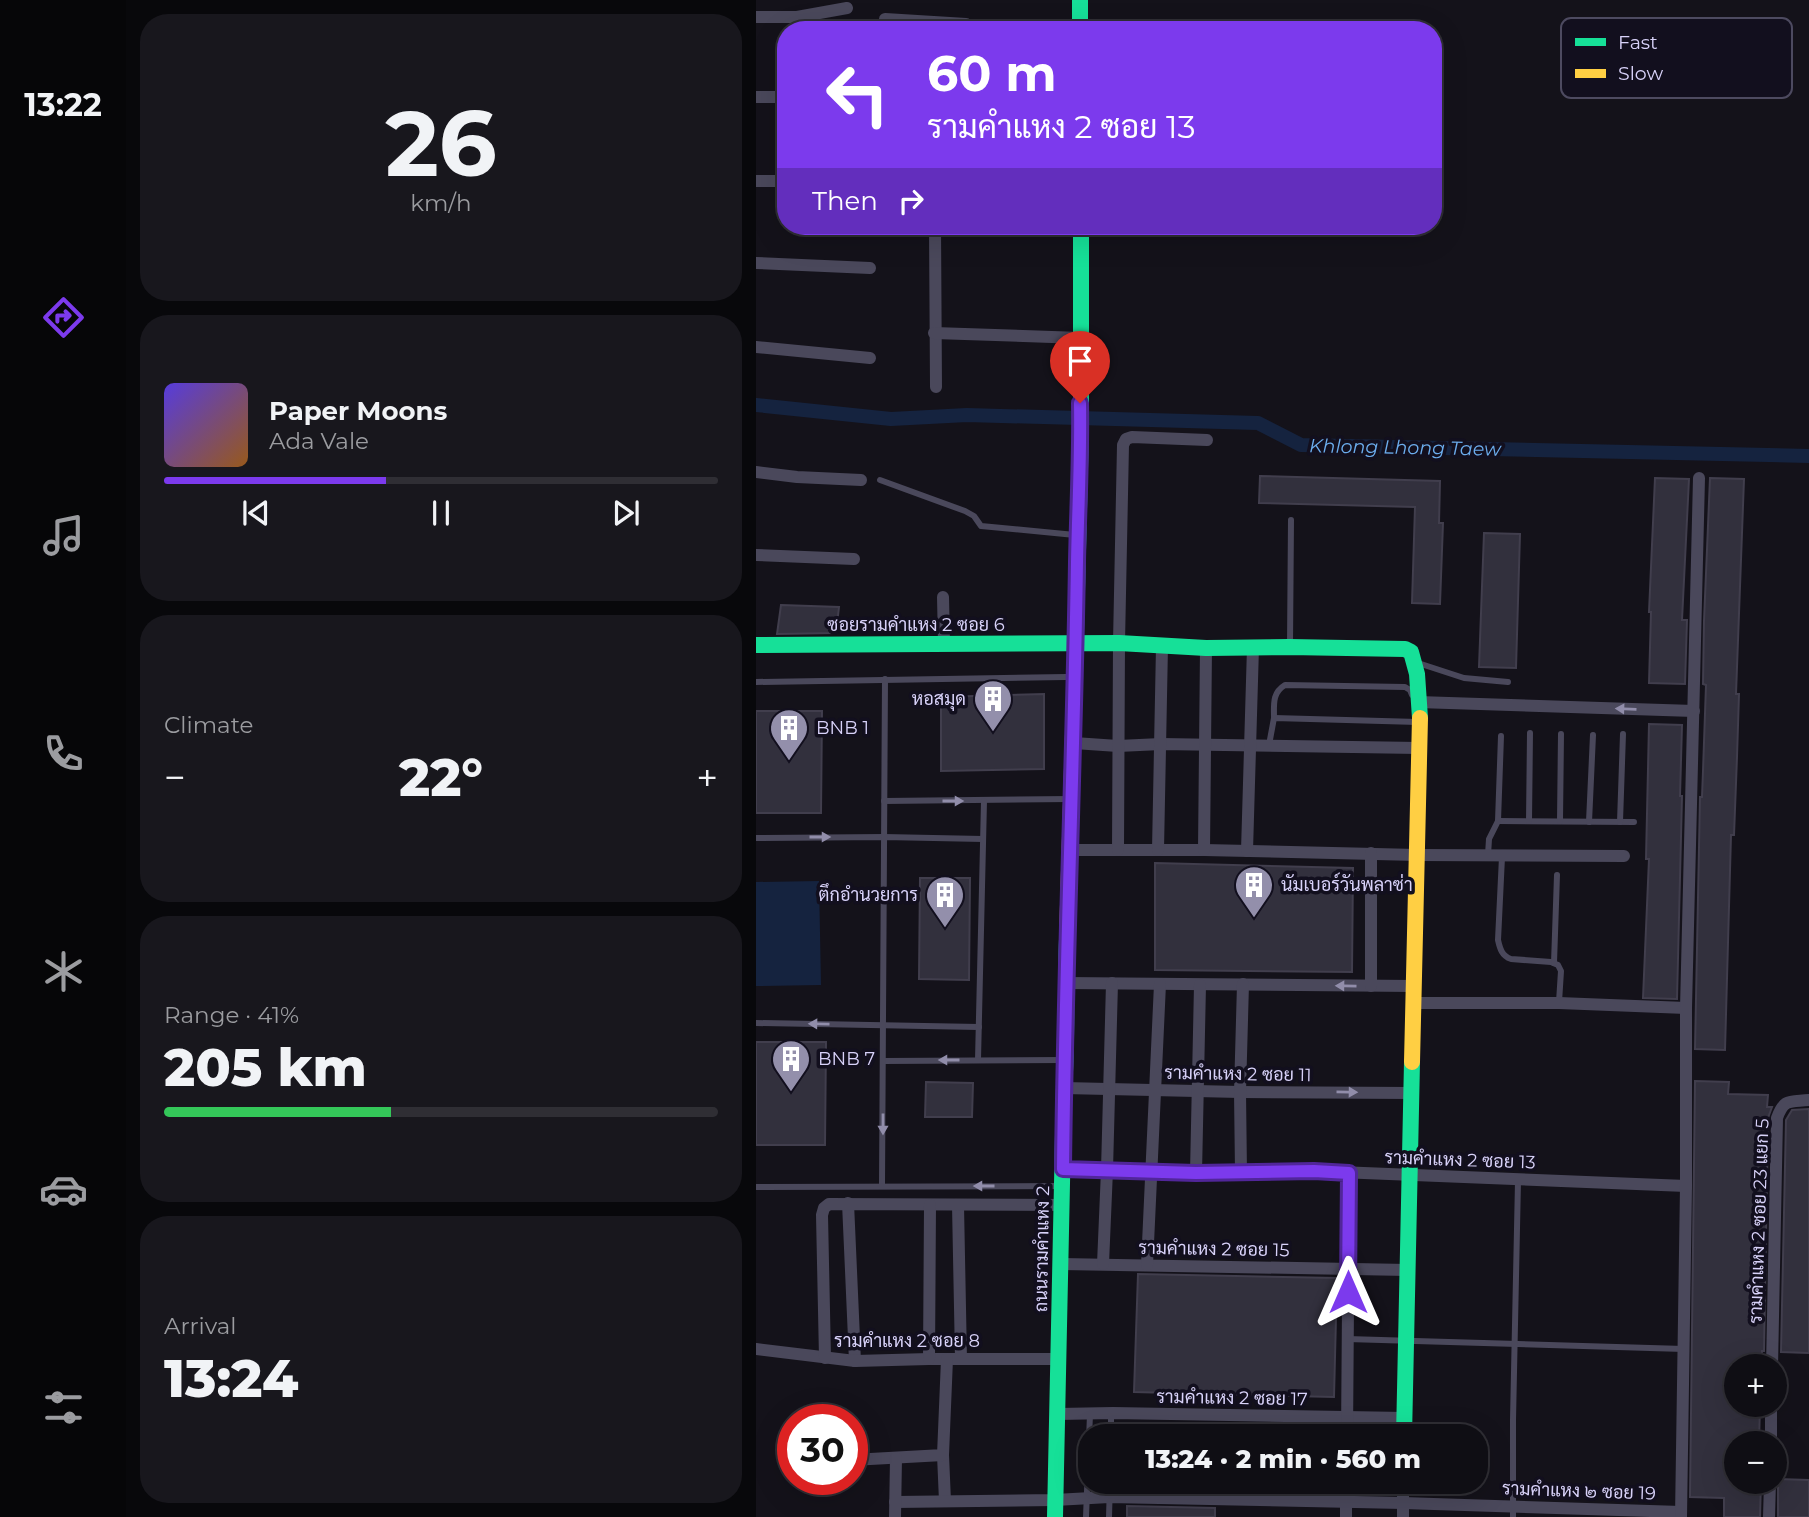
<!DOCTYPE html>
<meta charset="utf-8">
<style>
:root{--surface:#0f0e14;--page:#18171d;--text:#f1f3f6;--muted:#9b9ca0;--line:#2f2e34;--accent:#7c3aed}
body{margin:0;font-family:Montserrat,Sarabun,sans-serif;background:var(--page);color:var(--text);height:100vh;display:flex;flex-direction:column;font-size:26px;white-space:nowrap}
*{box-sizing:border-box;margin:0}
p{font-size:23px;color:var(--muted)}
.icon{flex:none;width:38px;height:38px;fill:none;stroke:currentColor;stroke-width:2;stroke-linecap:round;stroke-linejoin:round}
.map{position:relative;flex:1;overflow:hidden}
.drawer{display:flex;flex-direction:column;gap:14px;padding:14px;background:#08080b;width:630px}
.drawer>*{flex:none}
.guide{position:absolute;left:21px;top:21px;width:665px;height:214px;border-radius:28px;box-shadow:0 7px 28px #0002,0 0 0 2px var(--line);background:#7c3aed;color:#fff;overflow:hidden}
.controls{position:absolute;left:968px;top:1354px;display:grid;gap:14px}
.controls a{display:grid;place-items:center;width:63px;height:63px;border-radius:50%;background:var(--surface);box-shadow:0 7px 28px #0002,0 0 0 2px var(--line);font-size:35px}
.speed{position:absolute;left:21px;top:1404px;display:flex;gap:14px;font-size:35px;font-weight:700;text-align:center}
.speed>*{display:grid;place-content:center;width:91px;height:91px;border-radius:50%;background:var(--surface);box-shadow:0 7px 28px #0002,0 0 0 2px var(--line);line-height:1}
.speed .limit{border:10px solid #d22;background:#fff;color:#111}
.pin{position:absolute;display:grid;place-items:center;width:60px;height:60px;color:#fff;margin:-72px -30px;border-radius:50% 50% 50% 0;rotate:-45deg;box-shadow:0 0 7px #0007}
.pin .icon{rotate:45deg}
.me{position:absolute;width:77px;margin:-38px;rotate:0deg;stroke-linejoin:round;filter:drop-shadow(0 0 5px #0008)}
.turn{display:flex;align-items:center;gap:24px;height:147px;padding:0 35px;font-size:32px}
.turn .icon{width:91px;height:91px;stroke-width:2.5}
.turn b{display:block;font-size:49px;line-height:60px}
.then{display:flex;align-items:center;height:66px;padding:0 35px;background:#0003;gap:14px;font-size:26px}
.big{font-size:52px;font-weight:800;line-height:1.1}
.drawer .tile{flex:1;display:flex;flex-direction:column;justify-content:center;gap:10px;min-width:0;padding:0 24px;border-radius:28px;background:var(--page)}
.drawer .dial{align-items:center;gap:0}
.dial b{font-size:91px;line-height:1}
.song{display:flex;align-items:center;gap:21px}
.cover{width:84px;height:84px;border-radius:10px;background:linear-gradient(135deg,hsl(250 70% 55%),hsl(30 70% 35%))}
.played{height:7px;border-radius:4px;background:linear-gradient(90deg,var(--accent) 40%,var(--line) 40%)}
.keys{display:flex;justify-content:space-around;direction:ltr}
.heat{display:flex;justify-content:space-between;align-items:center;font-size:38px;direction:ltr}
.charge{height:10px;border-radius:5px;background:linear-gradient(90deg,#34c759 41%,var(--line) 0)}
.trip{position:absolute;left:322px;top:1424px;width:410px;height:70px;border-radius:28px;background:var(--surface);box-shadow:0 7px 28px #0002,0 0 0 2px var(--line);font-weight:800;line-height:70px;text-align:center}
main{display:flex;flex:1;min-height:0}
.dock{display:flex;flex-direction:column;width:126px;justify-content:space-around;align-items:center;background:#060608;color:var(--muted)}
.dock .icon{width:49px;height:49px}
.dock .current{color:var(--accent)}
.dock b{font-size:32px;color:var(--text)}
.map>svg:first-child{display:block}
.water{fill:#15233f}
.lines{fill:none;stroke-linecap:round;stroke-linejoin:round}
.canal{stroke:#15233f;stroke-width:14}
.building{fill:#32303d;stroke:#413e4d;stroke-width:2}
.lane{stroke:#4a485b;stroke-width:6}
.street{stroke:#4a485b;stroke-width:12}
.fast{stroke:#16e098;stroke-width:16}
.slow{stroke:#ffcf43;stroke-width:16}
.oneway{fill:#918daa}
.route-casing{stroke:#51269a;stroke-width:18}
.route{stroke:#7c3aed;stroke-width:12}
.labels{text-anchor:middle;stroke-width:7;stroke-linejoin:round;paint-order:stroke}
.street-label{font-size:18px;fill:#d8d2f9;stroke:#120f1e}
.poi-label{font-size:18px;fill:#d8d2f9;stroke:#120f1e;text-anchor:start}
.water-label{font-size:19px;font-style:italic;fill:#6caded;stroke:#120f1e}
.key{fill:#120f1e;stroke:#4d4a60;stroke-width:2}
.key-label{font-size:19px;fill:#d8d2f9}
</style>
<main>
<nav class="dock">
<b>13:22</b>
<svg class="icon current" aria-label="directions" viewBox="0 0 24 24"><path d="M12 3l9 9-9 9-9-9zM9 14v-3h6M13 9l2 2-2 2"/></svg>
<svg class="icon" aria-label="music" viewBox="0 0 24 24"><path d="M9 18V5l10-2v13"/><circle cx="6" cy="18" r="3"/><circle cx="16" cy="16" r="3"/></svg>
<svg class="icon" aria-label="phone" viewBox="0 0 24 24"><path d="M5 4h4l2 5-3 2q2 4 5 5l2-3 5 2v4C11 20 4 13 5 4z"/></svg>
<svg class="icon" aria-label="climate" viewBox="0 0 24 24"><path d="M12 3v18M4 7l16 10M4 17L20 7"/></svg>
<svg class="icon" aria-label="car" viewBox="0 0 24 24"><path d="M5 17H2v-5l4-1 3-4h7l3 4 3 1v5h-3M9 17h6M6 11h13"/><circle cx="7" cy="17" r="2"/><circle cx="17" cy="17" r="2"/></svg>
<svg class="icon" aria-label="filters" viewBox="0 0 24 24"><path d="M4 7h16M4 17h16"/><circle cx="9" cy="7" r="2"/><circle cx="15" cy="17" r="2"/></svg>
</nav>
<section class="drawer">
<div class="tile dial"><b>26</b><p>km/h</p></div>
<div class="tile">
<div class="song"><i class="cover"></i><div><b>Paper Moons</b><p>Ada Vale</p></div></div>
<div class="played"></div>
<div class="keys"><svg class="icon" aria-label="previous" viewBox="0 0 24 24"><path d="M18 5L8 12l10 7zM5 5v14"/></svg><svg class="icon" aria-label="pause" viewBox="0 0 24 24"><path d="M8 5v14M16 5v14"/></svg><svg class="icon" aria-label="next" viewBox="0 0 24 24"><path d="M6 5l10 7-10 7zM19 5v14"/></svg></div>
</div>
<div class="tile"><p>Climate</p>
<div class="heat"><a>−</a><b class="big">22°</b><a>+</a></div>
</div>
<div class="tile"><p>Range · 41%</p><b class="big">205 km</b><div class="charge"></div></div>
<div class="tile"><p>Arrival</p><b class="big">13:24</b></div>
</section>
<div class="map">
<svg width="1053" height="1517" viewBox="0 0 1053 1517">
<rect width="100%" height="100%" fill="#14121a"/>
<path class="water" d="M63,881L65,985L0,986V882Z"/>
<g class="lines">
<path class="canal" d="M0,405L135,419L211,415L502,423L545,445L1053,456"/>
</g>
<g class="building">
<path d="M504,476L684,481L683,523H687L684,604L656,603L659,507L503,503Z"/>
<path d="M899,478L933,479L926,620H931L929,684L893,683L895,612H893Z"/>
<path d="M954,478L988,479L980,694H983L981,757L978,835H975L969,1050L939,1049L944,797H946L947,771L950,685L947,684L948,621Z"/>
<path d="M728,533L764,534L760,668L723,667Z"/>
<path d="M25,605L83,607L80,633L21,634Z"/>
<path d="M288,694V769L185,771V697Z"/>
<path d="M0,711H66L65,813H0Z"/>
<path d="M893,724L926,725L924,796H926L921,999L887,998L893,859H890Z"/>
<path d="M399,863L597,868L596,972L399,970Z"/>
<path d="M164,878H214L213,980L163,979Z"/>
<path d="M0,1042H70L69,1145H0Z"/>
<path d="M939,1081L973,1082L972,1094L1012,1095L1011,1107H1016L1012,1118L1008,1351H1006L1005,1367H980V1405H1004L1003,1444H980V1482H1005L1004,1517H968V1498L934,1497Z"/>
<path d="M170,1082L217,1083L216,1117H169Z"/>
<path d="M1053,1109V1353L1025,1352L1030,1120L1036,1110Z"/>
<path d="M382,1274L581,1278L578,1397L378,1392Z"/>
<path d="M1022,1479L1053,1480V1517H1022Z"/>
<path d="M371,1506L459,1508V1517H371Z"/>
</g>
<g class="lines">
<g class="lane">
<path d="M297,30L300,27L322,28"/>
<path d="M225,226L231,228H323"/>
<path d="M124,480L209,511L218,516L225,526L319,535"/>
<path d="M534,644L535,520"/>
<path d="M662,663L708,678L752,682"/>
<path d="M0,682L310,677"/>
<path d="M518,718C518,704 516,693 529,685L649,687L654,690L656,695"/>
<path d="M513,745L518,718L662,722"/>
<path d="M128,801L315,799"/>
<path d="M742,821L878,822"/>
<path d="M773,821L774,733"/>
<path d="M804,821L805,734"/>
<path d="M833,822L837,735"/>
<path d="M864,822L867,734"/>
<path d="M0,838L128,837L227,839"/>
<path d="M732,855L733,839L742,821L745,736"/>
<path d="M746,857L742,940C744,949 746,956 755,959L795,962L802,965L805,971L803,1002"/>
<path d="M798,963L801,875"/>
<path d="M0,1023L223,1027"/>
<path d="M222,1060L228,801"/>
<path d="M127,1061L308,1060"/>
<path d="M126,1186L129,679"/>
<path d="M0,1187L306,1186"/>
<path d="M591,1339L928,1349"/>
<path d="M355,1437V1413"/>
<path d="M330,1517L334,1414"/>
<path d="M353,1517L354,1482"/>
<path d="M757,1517V1420L762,1181"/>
</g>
<g class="street">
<path d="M0,17H41L91,8"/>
<path d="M129,19L210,24"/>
<path d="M0,97H30"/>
<path d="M0,181H30"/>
<path d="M179,226L180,387"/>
<path d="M0,263L114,268"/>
<path d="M178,333L325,338"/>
<path d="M0,347L114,358"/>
<path d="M0,472L41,477L105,480"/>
<path d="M0,555L98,559"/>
<path d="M187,597L188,643"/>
<path d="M662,702L938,711"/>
<path d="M318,743L362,746L405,744L663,748"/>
<path d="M314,850H448L661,855L868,856"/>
<path d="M362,850L363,643L367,445L370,439L376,437L451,440"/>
<path d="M402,850L406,646"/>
<path d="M448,850L450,648"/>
<path d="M491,851L497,647"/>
<path d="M309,983L658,986"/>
<path d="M615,986V853"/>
<path d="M658,1003H803L930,1008"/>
<path d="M308,1088L484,1092L656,1093"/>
<path d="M308,1169L440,1173L558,1171L930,1186"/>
<path d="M440,1173L444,985"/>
<path d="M485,1173L484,1092L487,984"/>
<path d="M92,1203L99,1361"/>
<path d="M202,1205L205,1359"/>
<path d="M305,1264L652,1270"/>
<path d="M347,1264L351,1170L356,983"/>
<path d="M391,1265L404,984"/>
<path d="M0,1349L99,1361L173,1359H303"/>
<path d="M69,1358L66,1215L68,1208L73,1204L306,1205"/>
<path d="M173,1359L174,1205"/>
<path d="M1016,1367L1021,1118C1028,1098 1034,1102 1053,1100"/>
<path d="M302,1414L357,1413L649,1418"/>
<path d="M591,1437L593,1173"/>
<path d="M1015,1444V1405"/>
<path d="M187,1455L189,1501"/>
<path d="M96,1460L187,1455L191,1359"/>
<path d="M139,1502L299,1500L353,1497L647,1503L925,1512"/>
<path d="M139,1517L140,1458"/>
<path d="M590,1517V1482"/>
<path d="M647,1517V1482"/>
<path d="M925,1517L930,1186V1008L943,478"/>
<path d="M1013,1517L1014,1482"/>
</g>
<g class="fast">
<path d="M324,0V30"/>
<path d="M320,632L325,428V226"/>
<path d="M0,645L363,643L450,648L533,647L649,649L655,652L661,674L664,718"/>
<path d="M648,1437L656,1062"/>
<path d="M299,1517L308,1088C312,1038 309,989 311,939"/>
</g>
<g class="slow">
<path d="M311,939L320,632"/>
<path d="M656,1062L664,718"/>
</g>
</g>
<defs><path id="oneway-solid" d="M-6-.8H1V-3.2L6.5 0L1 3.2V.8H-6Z" transform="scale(1.75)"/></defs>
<g class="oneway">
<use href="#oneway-solid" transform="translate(870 709) rotate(-178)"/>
<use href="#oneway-solid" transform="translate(197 801)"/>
<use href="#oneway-solid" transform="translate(64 837)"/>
<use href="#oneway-solid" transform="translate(590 986) rotate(-179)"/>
<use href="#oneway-solid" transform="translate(63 1024) rotate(-179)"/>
<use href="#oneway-solid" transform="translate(193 1060) rotate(180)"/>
<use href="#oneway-solid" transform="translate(591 1092) rotate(1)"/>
<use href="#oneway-solid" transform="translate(127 1124) rotate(90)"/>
<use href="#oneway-solid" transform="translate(228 1186) rotate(180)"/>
</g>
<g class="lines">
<defs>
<path id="route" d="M324,403C325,456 322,509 321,562C318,765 309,967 307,1169L440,1173L558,1171L593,1173L592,1292"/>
</defs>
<use href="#route" class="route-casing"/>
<use href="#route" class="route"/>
</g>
<defs>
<symbol id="building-pin" viewBox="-11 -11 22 30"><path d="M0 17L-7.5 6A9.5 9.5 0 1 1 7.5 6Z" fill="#938fab" stroke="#120f1e"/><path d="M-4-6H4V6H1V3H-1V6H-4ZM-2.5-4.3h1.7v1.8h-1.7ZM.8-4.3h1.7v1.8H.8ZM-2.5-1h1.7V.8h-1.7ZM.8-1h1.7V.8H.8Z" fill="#fff"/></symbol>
</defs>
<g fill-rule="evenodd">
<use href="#building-pin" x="215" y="677" width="44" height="60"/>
<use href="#building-pin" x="11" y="706" width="44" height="60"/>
<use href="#building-pin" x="476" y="863" width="44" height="60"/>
<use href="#building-pin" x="167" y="873" width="44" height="60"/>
<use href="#building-pin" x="13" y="1037" width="44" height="60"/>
</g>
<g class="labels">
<g class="street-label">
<text x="160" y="631">ซอยรามคำแหง 2 ซอย 6</text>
<text transform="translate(482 1074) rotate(1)" y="6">รามคำแหง 2 ซอย 11</text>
<text transform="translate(704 1160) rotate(2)" y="6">รามคำแหง 2 ซอย 13</text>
<text transform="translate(1003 1221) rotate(-88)" y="6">รามคำแหง 2 ซอย 23 แยก 5</text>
<text transform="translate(286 1249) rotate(-89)" y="6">ถนนรามคำแหง 2</text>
<text transform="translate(458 1249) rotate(1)" y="6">รามคำแหง 2 ซอย 15</text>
<text x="151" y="1347">รามคำแหง 2 ซอย 8</text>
<text transform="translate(476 1398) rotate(1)" y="6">รามคำแหง 2 ซอย 17</text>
<text transform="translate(823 1491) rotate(2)" y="6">รามคำแหง ๒ ซอย 19</text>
</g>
<g class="poi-label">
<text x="210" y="705" text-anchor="end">หอสมุด</text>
<text x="60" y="734">BNB 1</text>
<text x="525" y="891">นัมเบอร์วันพลาซ่า</text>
<text x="162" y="901" text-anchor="end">ตึกอำนวยการ</text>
<text x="62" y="1065">BNB 7</text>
</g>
<g class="water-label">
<text transform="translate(649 447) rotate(1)" y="7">Khlong Lhong Taew</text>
</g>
</g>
<rect x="805" y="18" width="231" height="80" rx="10" class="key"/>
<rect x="819" y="38" width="31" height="8" fill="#16e098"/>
<rect x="819" y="69" width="31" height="9" fill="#ffcf43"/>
<g class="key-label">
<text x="862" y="49">Fast</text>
<text x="862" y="80">Slow</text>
</g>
</svg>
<div class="controls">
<a>+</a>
<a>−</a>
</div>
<div class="speed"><div class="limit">30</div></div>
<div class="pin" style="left:324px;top:403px;background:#d93025"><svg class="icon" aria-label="arrive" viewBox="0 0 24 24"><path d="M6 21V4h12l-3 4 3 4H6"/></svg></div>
<svg class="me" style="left:592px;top:1292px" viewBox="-20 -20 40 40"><path d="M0-17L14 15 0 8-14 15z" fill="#7c3aed" stroke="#fff" stroke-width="4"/></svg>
<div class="trip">13:24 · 2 min · 560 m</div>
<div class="guide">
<div class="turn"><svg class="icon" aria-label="left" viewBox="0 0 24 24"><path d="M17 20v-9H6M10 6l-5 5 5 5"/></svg><div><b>60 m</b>รามคำแหง 2 ซอย 13</div></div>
<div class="then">Then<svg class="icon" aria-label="right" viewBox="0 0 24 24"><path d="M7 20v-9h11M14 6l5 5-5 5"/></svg></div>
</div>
</div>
</main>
